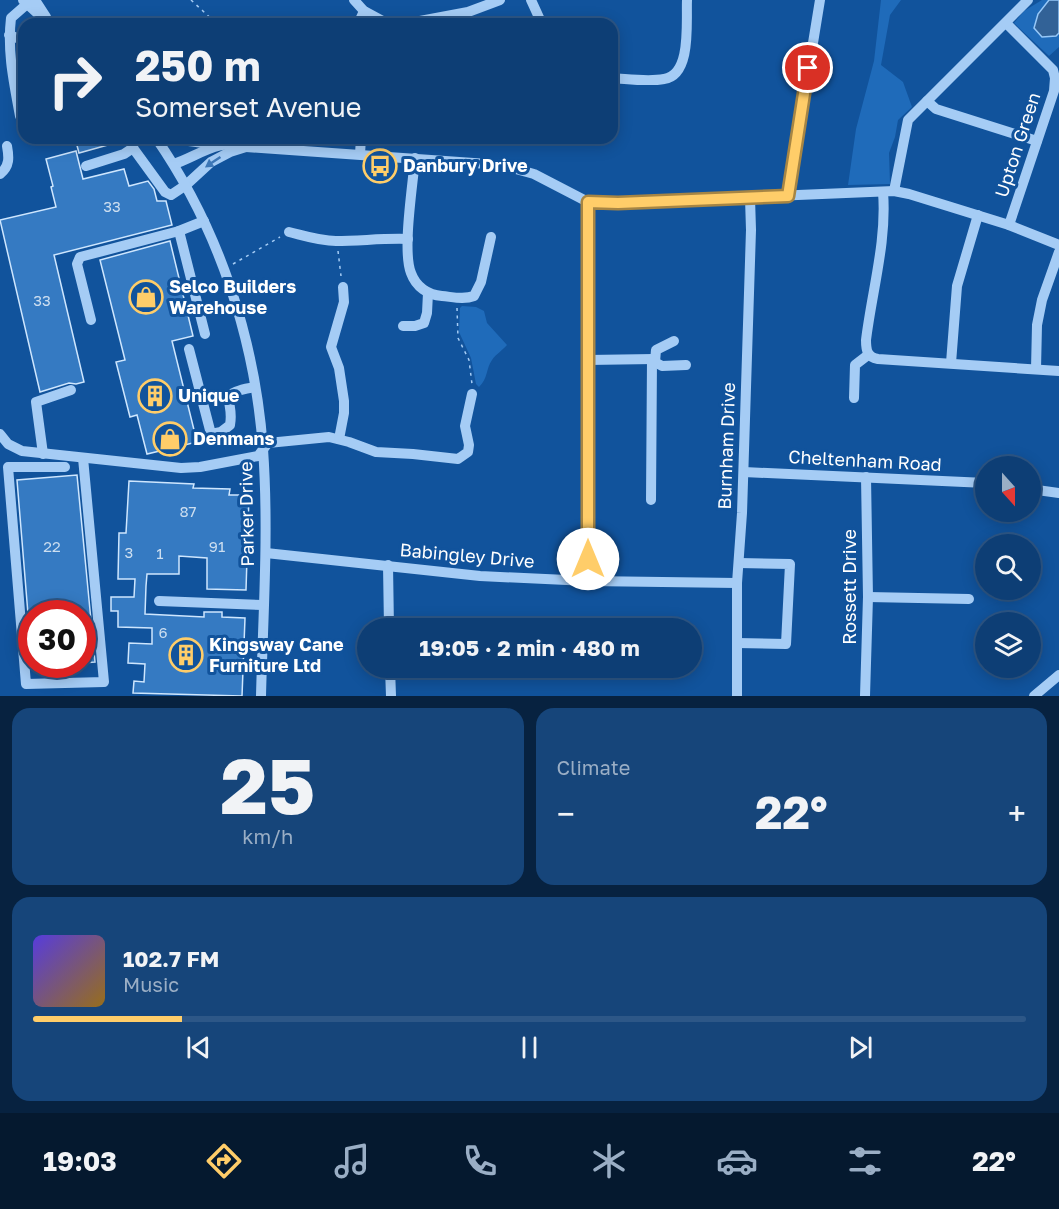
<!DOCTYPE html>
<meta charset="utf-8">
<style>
:root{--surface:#0d3e75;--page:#16457a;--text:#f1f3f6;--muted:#9aaec5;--line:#2d5787;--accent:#ffcd69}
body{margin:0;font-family:"Golos Text",sans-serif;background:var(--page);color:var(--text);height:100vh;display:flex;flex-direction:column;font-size:22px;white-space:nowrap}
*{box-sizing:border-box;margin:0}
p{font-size:20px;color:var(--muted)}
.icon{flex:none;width:33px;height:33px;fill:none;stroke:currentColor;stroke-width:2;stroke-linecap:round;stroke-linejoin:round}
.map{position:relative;height:696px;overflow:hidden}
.side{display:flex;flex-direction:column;gap:12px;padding:12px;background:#072240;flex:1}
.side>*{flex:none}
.guide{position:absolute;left:18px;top:18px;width:600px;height:126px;border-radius:18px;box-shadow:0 3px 15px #0003,0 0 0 2px var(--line);background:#0d3e75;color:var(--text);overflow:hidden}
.needle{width:39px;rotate:159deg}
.buttons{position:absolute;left:975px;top:456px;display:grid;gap:12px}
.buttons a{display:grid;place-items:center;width:66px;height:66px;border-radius:50%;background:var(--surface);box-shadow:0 3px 15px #0003,0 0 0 2px var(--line);font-size:30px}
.speed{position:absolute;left:18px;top:600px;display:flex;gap:12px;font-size:30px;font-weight:700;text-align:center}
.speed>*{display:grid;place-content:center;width:78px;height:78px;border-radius:50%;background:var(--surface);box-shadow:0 3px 15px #0003,0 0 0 2px var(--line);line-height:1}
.speed .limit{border:9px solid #d22;background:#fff;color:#111}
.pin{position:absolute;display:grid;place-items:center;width:51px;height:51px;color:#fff;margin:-26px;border:3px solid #fff;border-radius:50%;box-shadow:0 2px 6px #0007}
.me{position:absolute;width:66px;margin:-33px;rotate:0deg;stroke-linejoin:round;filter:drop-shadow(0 0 4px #0008)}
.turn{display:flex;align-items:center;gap:21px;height:126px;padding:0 18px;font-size:27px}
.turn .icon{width:78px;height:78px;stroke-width:2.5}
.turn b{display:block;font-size:42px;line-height:51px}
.big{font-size:45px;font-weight:700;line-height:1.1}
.side .widget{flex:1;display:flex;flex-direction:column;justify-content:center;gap:9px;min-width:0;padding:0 21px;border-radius:18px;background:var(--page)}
.side .dial{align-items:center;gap:0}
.dial b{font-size:78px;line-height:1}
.song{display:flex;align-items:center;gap:18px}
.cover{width:72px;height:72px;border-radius:9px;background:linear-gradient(135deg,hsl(250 70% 55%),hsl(40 70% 35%))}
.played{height:6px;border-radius:3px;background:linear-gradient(90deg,var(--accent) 15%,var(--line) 15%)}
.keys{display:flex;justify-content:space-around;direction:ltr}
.heat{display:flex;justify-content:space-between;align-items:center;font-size:33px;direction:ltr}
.side .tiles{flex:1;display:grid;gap:12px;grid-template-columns:1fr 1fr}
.widget:last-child{grid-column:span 2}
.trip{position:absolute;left:357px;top:618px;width:345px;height:60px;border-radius:30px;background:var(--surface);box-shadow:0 3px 15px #0003,0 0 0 2px var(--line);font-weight:700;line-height:60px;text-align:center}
.dock{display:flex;height:96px;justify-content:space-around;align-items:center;background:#05192f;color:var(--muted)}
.dock .icon{width:42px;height:42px}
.dock .selected{color:var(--accent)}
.dock b{font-size:27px;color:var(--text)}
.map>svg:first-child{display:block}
.green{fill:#1f6bba}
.water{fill:#326297;stroke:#97c8f8;stroke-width:1.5}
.building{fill:#357ac2;stroke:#cee6fe;stroke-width:1.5}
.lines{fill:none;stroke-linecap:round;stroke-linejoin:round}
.path{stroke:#a5ccf5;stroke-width:1.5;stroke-dasharray:3 4.5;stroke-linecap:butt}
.minor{stroke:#a5ccf5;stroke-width:10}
.oneway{fill:#3d77b7}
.route-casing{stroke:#a68544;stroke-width:15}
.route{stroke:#ffcd69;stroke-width:10}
.labels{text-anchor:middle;stroke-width:6;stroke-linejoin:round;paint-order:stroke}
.number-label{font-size:15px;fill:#ccdef0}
.street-label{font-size:18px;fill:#fff;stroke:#11539c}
.poi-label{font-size:18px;font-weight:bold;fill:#fff;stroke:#11539c;text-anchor:start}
</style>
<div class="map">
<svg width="1059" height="696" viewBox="0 0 1059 696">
<rect width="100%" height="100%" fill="#11539c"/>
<g class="green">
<path d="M881,0H901L890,15L881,65L903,82L912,107L898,120L895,137L889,153L890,184L848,185L856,129L874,61Z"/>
<path d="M1042,0H1059V47L1049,56L1014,23L1024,11Z"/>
<path d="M462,306L476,307L484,311L487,323L507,345C503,350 496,354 492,360C486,368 488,379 479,387L476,384L471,358L459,332L460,308Z"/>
</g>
<path class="water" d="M1049,0H1059V33L1056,36L1042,37L1034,28L1038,14Z"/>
<g class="building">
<path d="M75,138H126V140L79,153Z"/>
<path d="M76,151L83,179L124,169L129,186L148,181L154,189L157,201H166L172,225L54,255L84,382L76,384L69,383L40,392L0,220L56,207L51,187L53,186L46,159Z"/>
<path d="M170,241L193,336L172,341L197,442L147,454L137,415L130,417L116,362L125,360L100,260Z"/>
<path d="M77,475L95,662L82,663V614H28L17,480Z"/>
<path d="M129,481L194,484L193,488L230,489L229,495H249L246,590L207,589V558L179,556V574H147L146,586L145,614L204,617V612H222V617L245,618L242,696L133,693L134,681L144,682L145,664L128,663L129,643L152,644V628L118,627V611H111V597H134L135,579H118L119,533H126Z"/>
</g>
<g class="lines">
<g class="path">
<path d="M191,0L217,24"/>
<path d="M338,251L341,276"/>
<path d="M233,264L280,237"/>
<path d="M457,308L458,338L469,360L472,384"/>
</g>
<g class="minor">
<path d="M23,0L49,24"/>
<path d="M35,0L46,17"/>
<path d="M354,0L364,11L388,24"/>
<path d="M531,0L542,24"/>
<path d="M1006,23L1053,70L1055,78L1054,91L1009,225"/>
<path d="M358,24L364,11"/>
<path d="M404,24L468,12L500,0"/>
<path d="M9,35L20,39L24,38"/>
<path d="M612,78C629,79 648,82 664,79C692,75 686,22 687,0"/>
<path d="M927,101L936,109L1037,141"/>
<path d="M20,116C14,83 7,52 11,18L27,4"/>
<path d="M134,138L133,148L165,192L171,195L186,185L211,162L230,152L246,147"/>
<path d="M156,138C219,229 255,339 263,449C269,531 263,614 261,696"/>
<path d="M174,139L218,145"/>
<path d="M360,154L361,138"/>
<path d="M415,158C413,184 402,251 411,273C416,287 428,295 442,296C453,297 464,300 474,296L481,282L491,237"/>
<path d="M174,164C198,156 220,137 246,147L502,165L534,174L588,202L602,203L894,191L909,194L1009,225L1059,245"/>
<path d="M86,166L124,154L133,148"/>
<path d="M0,174C10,166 9,157 7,146"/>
<path d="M894,191L908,120L1028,0"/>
<path d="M883,192C887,241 872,291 866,340C866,350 867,357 878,359L1059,371"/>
<path d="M788,196L820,0"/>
<path d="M204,221L179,231L205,334"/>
<path d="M289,232C305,236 320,241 336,241C360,241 384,238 408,239"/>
<path d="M91,320L77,264L80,257L179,231"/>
<path d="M403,326H415L424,323L427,313L428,293"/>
<path d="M674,341L656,350L655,362L662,366L686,365"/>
<path d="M189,349L211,434L221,432L230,425C235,399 214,394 255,387"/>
<path d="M588,360L654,359"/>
<path d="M951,363L957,286L978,215"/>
<path d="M1036,369L1037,325L1042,300L1059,252"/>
<path d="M854,398L855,365L868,355"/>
<path d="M0,434L8,444L22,451L181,468L200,467L258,456L268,443L329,437L349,442L376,452L413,454L458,459L468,452L469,445L465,426L472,394"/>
<path d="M339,439L344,413V401L339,368L331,347L344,302L343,287"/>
<path d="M43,454L36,402L71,390"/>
<path d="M65,467H8L26,684L104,682L83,458"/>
<path d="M744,472L986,483"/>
<path d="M1030,489L1059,493"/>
<path d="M651,500L652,359"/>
<path d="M266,553L480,576L588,581L737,583"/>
<path d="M388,565L389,628"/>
<path d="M588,581V202"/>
<path d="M868,597L969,599"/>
<path d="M159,601L263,605"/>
<path d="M737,643L786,644L790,564L739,563"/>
<path d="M390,668L391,696"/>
<path d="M737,696V583L742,513L751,230L750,198"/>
<path d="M865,696L868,597L866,477"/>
<path d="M1034,696L1059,675"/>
</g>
</g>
<defs><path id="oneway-solid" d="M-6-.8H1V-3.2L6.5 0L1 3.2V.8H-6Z" transform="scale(1.5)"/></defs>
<use class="oneway" href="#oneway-solid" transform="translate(213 162) rotate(146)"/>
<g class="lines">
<defs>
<path id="route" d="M588,559V202L618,203L788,196L808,68"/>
</defs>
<use href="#route" class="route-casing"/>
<use href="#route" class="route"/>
</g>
<defs>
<symbol id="bus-ring" viewBox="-11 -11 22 22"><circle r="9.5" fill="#11539c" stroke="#ffcd69" stroke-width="1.5"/><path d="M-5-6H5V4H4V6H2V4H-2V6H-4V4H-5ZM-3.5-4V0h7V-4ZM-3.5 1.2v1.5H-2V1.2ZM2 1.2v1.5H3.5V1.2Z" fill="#ffcd69"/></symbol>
<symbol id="shop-ring" viewBox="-11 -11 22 22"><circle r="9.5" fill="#11539c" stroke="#ffcd69" stroke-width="1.5"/><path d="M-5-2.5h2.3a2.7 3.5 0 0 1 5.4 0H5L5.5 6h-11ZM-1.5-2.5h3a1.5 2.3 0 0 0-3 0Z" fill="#ffcd69"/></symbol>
<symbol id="building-ring" viewBox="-11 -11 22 22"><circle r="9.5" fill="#11539c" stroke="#ffcd69" stroke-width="1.5"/><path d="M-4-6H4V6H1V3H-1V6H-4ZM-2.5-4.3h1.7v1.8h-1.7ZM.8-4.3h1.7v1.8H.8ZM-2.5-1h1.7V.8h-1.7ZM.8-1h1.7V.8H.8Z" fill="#ffcd69"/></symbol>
</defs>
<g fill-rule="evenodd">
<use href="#bus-ring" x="361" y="147" width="38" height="38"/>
<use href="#shop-ring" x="127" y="278" width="38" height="38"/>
<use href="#building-ring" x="136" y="377" width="38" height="38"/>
<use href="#shop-ring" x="151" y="420" width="38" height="38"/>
<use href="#building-ring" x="167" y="636" width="38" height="38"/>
</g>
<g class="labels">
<g class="number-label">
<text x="112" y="212">33</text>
<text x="42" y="306">33</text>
<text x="188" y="517">87</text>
<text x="52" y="552">22</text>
<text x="217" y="552">91</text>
<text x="129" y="558">3</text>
<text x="160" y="559">1</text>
<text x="163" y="638">6</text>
</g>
<g class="street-label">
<text transform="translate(1018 145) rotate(-72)" y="6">Upton Green</text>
<text transform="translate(727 446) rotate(-88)" y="6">Burnham Drive</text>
<text transform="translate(865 461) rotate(3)" y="6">Cheltenham Road</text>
<text transform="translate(247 514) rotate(-91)" y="6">Parker Drive</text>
<text transform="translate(467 556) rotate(5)" y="6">Babingley Drive</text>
<text transform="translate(850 587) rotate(-90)" y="6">Rossett Drive</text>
</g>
<g class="poi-label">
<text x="403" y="172">Danbury Drive</text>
<text x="169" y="293">Selco Builders<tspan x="169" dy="21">Warehouse</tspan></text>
<text x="178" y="402">Unique</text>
<text x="193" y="445">Denmans</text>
<text x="209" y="651">Kingsway Cane<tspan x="209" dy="21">Furniture Ltd</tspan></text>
</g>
</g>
</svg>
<div class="buttons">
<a><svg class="needle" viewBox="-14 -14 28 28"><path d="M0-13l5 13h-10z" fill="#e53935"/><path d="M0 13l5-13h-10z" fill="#9aaec5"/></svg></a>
<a><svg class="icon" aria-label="search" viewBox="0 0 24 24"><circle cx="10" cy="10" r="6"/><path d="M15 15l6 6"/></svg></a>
<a><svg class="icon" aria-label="layers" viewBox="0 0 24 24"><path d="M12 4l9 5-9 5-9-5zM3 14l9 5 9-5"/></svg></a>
</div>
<div class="speed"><div class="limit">30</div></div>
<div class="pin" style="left:808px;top:68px;background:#d93025"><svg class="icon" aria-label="arrive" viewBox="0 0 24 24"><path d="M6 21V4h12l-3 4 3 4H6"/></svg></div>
<svg class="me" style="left:588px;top:559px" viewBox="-20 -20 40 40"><circle r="19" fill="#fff"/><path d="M0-13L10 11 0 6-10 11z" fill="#ffcd69"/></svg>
<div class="trip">19:05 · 2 min · 480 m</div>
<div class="guide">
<div class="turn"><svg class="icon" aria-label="right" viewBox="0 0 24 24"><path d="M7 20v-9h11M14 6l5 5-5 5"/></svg><div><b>250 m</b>Somerset Avenue</div></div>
</div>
</div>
<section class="side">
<div class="tiles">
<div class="widget dial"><b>25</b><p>km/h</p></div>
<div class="widget"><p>Climate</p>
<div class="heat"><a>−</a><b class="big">22°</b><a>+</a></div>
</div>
<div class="widget">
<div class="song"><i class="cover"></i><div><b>102.7 FM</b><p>Music</p></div></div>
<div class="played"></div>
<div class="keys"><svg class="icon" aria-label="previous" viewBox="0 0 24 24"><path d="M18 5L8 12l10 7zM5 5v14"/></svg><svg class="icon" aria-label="pause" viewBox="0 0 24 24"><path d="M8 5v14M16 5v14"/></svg><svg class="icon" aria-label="next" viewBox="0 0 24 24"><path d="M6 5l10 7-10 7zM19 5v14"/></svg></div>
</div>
</div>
</section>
<nav class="dock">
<b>19:03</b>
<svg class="icon selected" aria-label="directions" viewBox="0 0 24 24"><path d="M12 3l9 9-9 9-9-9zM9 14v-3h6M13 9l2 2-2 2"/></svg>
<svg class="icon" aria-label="music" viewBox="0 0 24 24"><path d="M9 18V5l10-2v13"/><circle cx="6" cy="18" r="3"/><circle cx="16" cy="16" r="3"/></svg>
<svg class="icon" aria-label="phone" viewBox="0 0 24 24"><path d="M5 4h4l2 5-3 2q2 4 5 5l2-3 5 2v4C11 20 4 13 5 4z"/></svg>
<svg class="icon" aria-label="climate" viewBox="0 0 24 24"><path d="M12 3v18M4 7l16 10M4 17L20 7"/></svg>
<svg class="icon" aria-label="car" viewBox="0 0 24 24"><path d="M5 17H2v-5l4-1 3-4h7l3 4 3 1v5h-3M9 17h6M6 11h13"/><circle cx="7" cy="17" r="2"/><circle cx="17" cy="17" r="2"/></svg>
<svg class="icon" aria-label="filters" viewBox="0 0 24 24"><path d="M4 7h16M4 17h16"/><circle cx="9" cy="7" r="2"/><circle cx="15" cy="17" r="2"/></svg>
<b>22°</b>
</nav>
